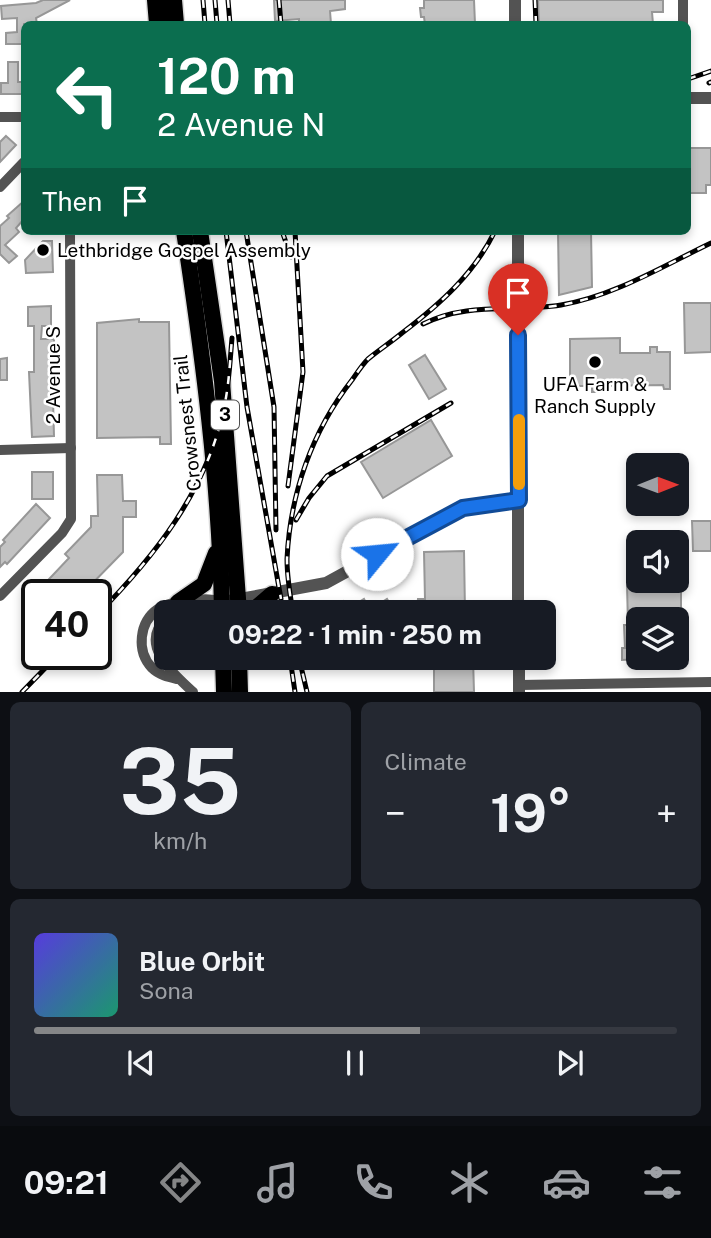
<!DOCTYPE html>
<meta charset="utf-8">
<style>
:root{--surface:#171b24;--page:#242831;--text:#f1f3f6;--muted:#9ea1a6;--line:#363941;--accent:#858687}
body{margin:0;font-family:"Public Sans",sans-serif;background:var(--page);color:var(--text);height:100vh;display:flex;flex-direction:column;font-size:26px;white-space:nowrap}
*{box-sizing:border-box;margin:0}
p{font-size:23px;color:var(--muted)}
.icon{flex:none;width:38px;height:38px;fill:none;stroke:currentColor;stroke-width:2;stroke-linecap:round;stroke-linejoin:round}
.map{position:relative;height:692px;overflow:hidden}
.drawer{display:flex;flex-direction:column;gap:10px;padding:10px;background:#0d0f14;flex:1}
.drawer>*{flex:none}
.top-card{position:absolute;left:21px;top:21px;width:670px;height:214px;border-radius:10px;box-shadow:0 4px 10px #0003;background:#0b6e4f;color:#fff;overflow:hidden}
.needle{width:46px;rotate:89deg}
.fabs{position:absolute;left:626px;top:453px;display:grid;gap:14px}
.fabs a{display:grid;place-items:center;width:63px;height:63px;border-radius:10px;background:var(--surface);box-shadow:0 4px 10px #0003;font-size:35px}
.speed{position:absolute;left:21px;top:579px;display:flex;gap:14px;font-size:35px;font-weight:700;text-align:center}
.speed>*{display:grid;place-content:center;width:91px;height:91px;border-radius:50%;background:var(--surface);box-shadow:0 4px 10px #0003;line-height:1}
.speed .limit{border:4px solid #111;border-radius:10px;background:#fff;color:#111}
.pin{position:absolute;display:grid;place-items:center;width:60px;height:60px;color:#fff;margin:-72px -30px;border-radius:50% 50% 50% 0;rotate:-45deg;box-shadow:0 0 7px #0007}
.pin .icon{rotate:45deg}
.me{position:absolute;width:77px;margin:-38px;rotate:62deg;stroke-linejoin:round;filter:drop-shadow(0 0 5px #0008)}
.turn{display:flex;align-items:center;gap:24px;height:147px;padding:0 21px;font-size:32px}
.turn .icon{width:91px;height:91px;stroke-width:2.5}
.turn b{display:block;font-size:49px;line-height:60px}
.then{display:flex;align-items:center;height:66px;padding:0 21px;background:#0003;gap:14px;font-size:26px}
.big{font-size:52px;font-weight:700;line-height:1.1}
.drawer .card{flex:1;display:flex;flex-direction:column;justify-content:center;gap:10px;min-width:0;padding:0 24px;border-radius:10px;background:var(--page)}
.drawer .dial{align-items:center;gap:0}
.dial b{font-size:91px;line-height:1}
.song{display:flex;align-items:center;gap:21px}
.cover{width:84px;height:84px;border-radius:10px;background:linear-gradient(135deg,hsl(250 70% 55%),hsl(160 70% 35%))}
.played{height:7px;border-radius:4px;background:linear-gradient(90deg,var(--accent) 60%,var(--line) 60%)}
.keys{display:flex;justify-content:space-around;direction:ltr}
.heat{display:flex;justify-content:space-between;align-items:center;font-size:38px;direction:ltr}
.drawer .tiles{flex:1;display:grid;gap:10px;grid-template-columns:1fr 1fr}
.card:last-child{grid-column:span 2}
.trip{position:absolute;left:154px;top:600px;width:402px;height:70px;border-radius:10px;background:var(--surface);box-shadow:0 4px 10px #0003;font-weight:700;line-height:70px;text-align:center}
.tab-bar{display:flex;height:112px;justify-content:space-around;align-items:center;background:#090b0e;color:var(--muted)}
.tab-bar .icon{width:49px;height:49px}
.tab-bar .current{color:var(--accent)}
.tab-bar b{font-size:32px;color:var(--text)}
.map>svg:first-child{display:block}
.building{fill:#c3c3c3;stroke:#979797;stroke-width:2}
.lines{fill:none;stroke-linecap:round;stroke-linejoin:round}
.trunk-casing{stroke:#dbdbdb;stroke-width:19}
.motorway-casing{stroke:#dbdbdb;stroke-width:21}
.minor{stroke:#535353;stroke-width:10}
.tertiary{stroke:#535353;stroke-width:12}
.trunk{stroke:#000;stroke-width:16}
.motorway{stroke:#000;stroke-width:18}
.rail-casing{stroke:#000;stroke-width:5}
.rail{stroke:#fff;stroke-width:2.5;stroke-dasharray:8;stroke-linecap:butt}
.route-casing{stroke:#114b97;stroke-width:18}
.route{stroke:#1a73e8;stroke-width:12}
.slow{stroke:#f59e0b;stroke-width:12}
.poi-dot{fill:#000;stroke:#fff;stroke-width:2.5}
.labels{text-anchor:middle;stroke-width:5;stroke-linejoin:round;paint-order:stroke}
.shield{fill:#fff;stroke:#4c4c4c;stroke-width:2}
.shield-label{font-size:18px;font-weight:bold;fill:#000}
.poi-label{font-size:19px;fill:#000;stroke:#fff;text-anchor:start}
.street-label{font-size:19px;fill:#000;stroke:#fff}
</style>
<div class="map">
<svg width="711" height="692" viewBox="0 0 711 692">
<rect width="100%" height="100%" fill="#fff"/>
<g class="building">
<path d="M43,0H70L36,18L37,24H24V44H6V33L17,32V18L2,19L1,6L36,3Z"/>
<path d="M274,0H345V9L330,11L331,24H299V19L275,21Z"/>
<path d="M424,0H474L475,24H425L424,17H421L420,8H424Z"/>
<path d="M538,0H663V12H652L653,24H539Z"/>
<path d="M8,62H18V82H24V94H1V83H8Z"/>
<path d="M6,136L16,145L0,162V142Z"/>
<path d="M688,148H711V185H706V193H688Z"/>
<path d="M24,201V219L16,228L19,232L5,245L17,256L9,263L0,254V226L9,218L7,216Z"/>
<path d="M558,231H591L592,287L559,295Z"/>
<path d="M43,241H52L53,272L26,273L25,260Z"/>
<path d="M684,303H711V352L685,353Z"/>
<path d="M51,306V326H42L41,339H54V361H52L54,436L32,437L29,372H34V326H28V307Z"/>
<path d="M139,319V322H169L171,444H160V437L97,438V323Z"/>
<path d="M620,338V353H650V347H657V352H670V389H664L663,385L599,386V392H592V386H570V339Z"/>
<path d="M425,355L446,389L429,399L409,365Z"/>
<path d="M7,358V380H0V359Z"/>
<path d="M431,420L452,456L383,498L361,462Z"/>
<rect x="32" y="472" width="21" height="27"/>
<path d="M97,475H122L123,501H136V517H123V552L81,595H34L69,558L65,554L91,527V516H98Z"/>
<path d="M36,504L50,518L7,564L5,562L0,567V547L5,542L3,540Z"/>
<path d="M692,521H711V551H693Z"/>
<path d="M464,551L465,612H425V607H417L418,599H425L424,552Z"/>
<path d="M632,578H639V581H681V620H639V659L622,660V648H625L624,625H628L627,585L632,584Z"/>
<path d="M364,599L370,610L387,599L395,612H339L344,601L354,605Z"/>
<path d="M434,658H473L474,692H434Z"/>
</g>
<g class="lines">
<defs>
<g id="trunk">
<path d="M184,231C203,357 220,485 222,612"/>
<path d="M200,231L222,381L239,612"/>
<path d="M178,602L204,584L216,553"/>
<path d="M190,611L192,612"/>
<path d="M251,612L272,594"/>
<path d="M223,658L224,692"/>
<path d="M239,658L240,692"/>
</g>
<g id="motorway">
<path d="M156,0L158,24"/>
<path d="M173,0L175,24"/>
</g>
</defs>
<use href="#trunk" class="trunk-casing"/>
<use href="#motorway" class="motorway-casing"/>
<g class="minor">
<path d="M683,0V24"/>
<path d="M0,117H24"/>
<path d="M0,187L24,162"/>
<path d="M0,450L71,448"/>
<path d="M0,596L62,533L71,519L70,231"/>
<path d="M180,612L211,609L222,602"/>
<path d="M166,619C138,645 174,674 193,692"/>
<path d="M177,679C168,677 159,675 152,668C136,651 139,622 158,609C167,603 178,602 189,601C202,599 210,598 222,602"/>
<path d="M519,685L711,682"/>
</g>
<g class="tertiary">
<path d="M515,0V24"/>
<path d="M688,98H711"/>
<path d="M518,231V612"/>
<path d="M229,601L326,583L463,508L519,500"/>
<path d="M519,658V692"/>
</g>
<use href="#trunk" class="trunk"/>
<use href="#motorway" class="motorway"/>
<defs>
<g id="rail">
<path d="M203,0L205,24"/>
<path d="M215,0L217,24"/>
<path d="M228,0L230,24"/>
<path d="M279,0L281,24"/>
<path d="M535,0L536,24"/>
<path d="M688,79L711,71"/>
<path d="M709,83L711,82"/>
<path d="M226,231L247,407L281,599"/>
<path d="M246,231L274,407L276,530"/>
<path d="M282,231L291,257"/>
<path d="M423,324C469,301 513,313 561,305C614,296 663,266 711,243"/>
<path d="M288,486L303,372L295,231"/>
<path d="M296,520L309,498L327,476L451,403"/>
<path d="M293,612C290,595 287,577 287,559C290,494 312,431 352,380C357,373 362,365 368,359C379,350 391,342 402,333C440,304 474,274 495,231"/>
<path d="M96,616C155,556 206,492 224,408C229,385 230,361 232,338"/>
<path d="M290,658L295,692"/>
<path d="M299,658L307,692"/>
<path d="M22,692L59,654"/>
</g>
</defs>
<use href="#rail" class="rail-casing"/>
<use href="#rail" class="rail"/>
</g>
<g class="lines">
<defs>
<path id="route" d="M377,554L463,508L519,500L518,335"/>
</defs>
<use href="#route" class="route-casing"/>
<use href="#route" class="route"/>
<path class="slow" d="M519,420V484"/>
</g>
<g class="poi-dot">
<circle cx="43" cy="250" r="7"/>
<circle cx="595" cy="362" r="7"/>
</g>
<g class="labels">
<rect class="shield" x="211" y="400.5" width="28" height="29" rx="5"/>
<g class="shield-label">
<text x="225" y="421">3</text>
</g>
<g class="poi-label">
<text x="57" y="257">Lethbridge Gospel Assembly</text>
<text x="595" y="391" text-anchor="middle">UFA Farm &amp;<tspan x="595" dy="22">Ranch Supply</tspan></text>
</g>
<g class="street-label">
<text transform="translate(53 375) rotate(-90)" y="7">2 Avenue S</text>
<text transform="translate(187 423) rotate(-96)" y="7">Crowsnest Trail</text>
</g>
</g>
</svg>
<div class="fabs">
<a><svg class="needle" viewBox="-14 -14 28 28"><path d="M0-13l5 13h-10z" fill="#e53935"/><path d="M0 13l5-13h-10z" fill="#9ea1a6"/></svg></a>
<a><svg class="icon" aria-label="sound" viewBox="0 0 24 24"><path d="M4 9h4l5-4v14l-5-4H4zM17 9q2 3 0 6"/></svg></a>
<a><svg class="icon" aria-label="layers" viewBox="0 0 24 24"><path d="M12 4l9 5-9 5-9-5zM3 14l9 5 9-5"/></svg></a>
</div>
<div class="speed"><div class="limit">40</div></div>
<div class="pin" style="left:518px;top:335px;background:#d93025"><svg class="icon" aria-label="arrive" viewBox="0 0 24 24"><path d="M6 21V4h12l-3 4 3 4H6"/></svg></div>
<svg class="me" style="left:377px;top:554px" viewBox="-20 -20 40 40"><circle r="19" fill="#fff"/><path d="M0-13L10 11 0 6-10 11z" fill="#1a73e8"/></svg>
<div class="trip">09:22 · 1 min · 250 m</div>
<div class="top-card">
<div class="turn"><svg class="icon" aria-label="left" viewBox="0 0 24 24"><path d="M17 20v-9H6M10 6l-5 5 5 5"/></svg><div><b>120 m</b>2 Avenue N</div></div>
<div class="then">Then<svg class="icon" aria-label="arrive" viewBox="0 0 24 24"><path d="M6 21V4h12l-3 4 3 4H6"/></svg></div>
</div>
</div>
<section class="drawer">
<div class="tiles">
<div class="card dial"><b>35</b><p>km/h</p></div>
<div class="card"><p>Climate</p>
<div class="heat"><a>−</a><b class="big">19°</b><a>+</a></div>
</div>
<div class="card">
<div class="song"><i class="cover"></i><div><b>Blue Orbit</b><p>Sona</p></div></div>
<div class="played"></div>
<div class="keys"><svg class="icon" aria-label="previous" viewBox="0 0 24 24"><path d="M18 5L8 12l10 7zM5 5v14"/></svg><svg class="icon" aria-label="pause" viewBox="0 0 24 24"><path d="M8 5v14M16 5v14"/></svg><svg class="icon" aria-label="next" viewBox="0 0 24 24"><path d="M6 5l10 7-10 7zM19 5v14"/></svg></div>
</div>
</div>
</section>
<nav class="tab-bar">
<b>09:21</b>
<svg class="icon current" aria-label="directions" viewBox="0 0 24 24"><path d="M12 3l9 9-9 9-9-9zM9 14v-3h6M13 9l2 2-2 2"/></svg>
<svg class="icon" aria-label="music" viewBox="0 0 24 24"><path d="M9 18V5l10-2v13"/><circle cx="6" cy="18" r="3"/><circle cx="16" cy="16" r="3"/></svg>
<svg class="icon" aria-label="phone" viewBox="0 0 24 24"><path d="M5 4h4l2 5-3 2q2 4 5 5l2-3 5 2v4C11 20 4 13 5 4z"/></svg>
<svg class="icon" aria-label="climate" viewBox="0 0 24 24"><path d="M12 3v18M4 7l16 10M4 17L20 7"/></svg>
<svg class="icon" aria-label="car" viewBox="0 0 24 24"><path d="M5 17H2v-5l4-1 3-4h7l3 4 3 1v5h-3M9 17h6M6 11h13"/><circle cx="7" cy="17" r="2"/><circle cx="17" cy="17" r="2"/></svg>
<svg class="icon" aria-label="filters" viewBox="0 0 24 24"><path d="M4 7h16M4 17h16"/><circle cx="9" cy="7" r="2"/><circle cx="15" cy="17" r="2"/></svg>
</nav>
